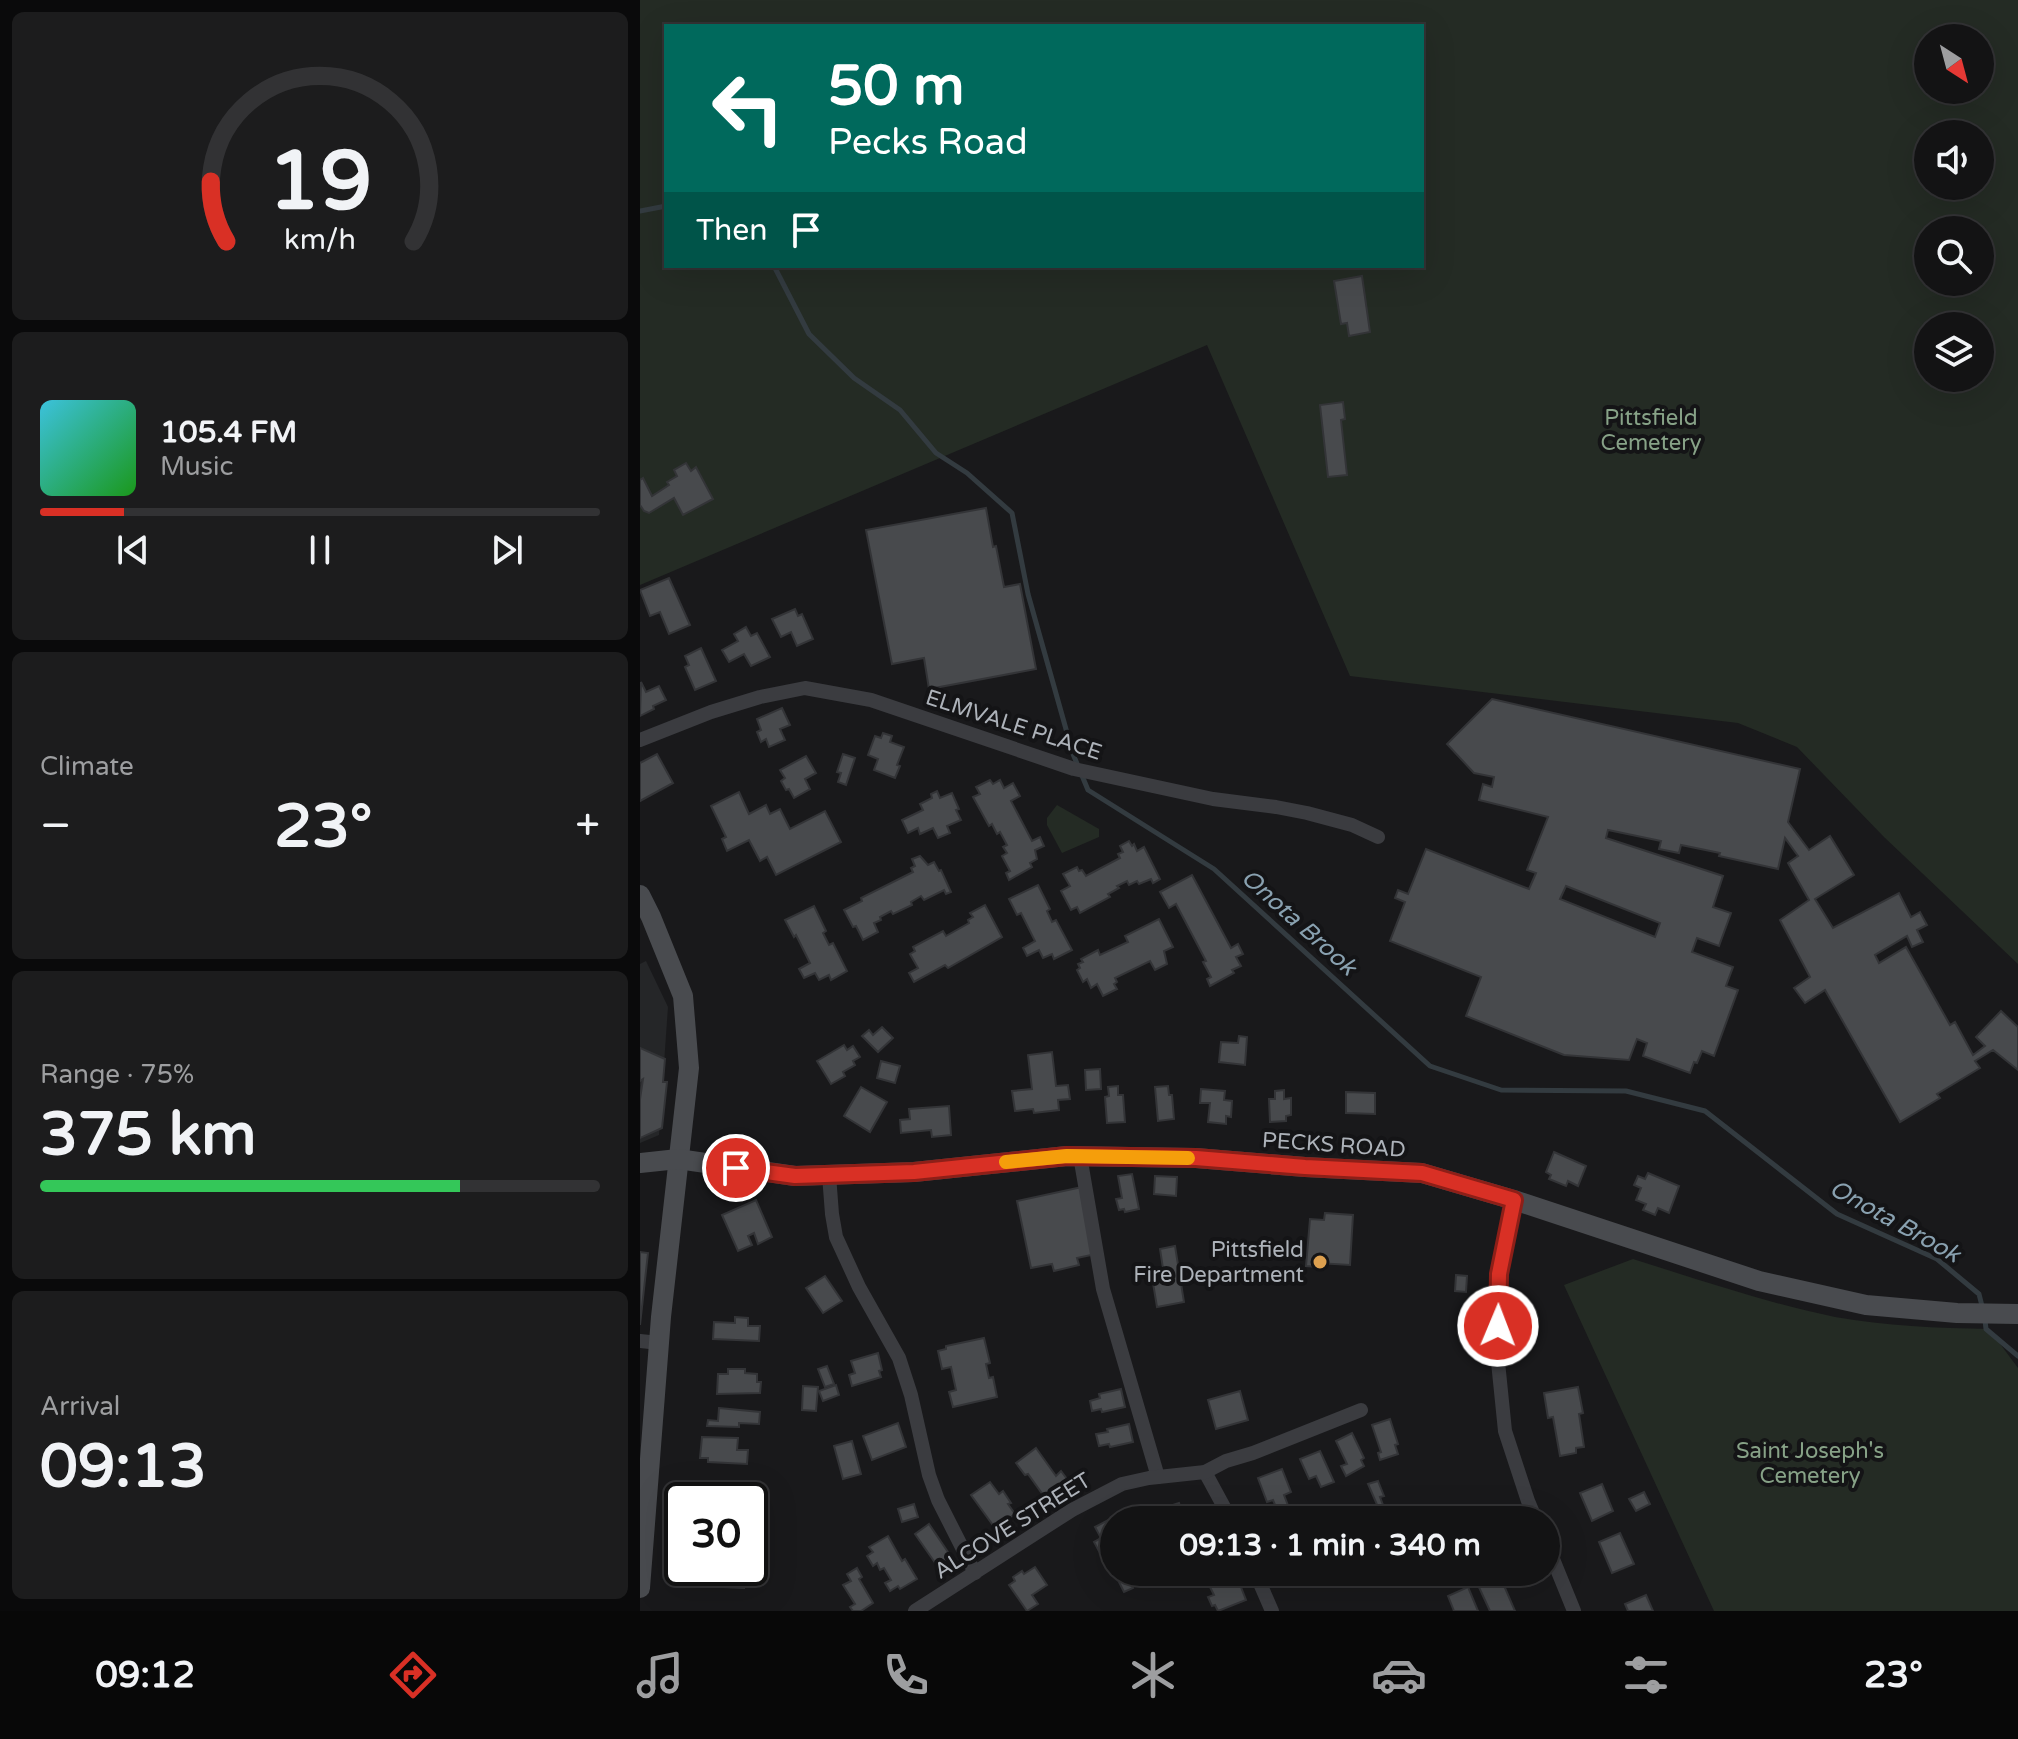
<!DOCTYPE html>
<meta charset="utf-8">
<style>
:root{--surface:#131314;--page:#1c1c1d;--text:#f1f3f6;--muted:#9d9ea0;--line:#323234;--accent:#d93025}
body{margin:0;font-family:"Varela Round",sans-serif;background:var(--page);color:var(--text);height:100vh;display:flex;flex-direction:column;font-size:30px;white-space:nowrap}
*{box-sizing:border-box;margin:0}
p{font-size:26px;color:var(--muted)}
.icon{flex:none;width:44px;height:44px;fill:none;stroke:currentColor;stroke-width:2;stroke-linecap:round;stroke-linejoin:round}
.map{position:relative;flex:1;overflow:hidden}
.drawer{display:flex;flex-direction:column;gap:12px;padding:12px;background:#0a0a0b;width:640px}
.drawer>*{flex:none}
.top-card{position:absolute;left:24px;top:24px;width:760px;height:244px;border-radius:0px;box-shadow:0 8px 32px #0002,0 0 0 2px var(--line);background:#00695c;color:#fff;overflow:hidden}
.needle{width:52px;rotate:144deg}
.controls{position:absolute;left:1274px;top:24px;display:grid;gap:16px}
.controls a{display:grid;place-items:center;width:80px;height:80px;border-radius:50%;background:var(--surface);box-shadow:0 8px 32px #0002,0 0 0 2px var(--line);font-size:40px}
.speed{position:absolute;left:24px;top:1482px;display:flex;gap:16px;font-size:40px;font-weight:700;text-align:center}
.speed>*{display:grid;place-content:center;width:104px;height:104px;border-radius:50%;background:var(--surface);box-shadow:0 8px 32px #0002,0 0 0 2px var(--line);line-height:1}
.speed .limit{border:4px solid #111;border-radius:12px;background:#fff;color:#111}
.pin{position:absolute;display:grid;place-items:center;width:68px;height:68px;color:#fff;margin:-34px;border:4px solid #fff;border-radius:50%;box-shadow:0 2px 8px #0007}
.me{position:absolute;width:88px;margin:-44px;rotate:1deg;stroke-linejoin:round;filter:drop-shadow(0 0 6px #0008)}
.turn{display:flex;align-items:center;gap:28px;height:168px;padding:0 32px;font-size:36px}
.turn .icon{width:104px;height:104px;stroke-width:2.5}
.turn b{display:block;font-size:56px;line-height:68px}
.then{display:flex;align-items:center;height:76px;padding:0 32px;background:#0003;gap:16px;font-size:30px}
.big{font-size:60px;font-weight:700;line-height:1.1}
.drawer .card{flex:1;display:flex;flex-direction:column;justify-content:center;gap:12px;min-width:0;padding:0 28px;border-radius:12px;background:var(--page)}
.drawer .dial{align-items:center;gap:0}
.dial svg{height:208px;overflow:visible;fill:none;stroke:var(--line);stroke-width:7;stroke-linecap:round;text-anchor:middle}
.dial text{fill:var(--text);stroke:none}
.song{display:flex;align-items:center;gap:24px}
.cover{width:96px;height:96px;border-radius:12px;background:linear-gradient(135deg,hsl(190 70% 55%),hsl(120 70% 35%))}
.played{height:8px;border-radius:4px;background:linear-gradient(90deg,var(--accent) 15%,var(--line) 15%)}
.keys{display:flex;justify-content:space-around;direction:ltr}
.heat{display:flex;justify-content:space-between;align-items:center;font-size:44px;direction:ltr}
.charge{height:12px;border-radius:6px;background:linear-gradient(90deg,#34c759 75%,var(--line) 0)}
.trip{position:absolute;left:460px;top:1506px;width:460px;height:80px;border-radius:40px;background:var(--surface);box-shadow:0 8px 32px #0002,0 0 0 2px var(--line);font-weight:700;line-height:80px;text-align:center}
.tab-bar{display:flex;height:128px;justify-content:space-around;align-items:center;background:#080808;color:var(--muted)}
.tab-bar .icon{width:56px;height:56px}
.tab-bar .current{color:var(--accent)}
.tab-bar b{font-size:36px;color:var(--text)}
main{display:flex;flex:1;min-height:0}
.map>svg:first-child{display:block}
.built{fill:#252628}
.green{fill:#242b24;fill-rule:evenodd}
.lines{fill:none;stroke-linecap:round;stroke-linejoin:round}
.stream{stroke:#333b40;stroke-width:5}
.building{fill:#484a4d;stroke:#333437;stroke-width:2;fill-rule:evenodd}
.street{stroke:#3b3c40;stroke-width:14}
.secondary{stroke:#494b4f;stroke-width:20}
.route-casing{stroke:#8d1f18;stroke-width:20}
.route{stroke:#d93025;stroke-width:14}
.slow{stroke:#f59e0b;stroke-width:14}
.poi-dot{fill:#dda04f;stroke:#141416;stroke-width:3}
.labels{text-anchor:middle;stroke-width:8;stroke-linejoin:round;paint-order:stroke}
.park-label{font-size:22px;fill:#87a287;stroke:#141416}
.street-label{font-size:22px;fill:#adb2b9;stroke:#141416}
.poi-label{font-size:22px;fill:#adb2b9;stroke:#141416;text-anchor:end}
.water-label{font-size:24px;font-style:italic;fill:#89a1b0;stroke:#141416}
</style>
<main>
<section class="drawer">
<div class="card dial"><svg viewBox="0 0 100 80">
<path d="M14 69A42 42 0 1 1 86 69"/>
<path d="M14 69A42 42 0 0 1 8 46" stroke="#d93025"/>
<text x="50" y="56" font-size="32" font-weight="700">19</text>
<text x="50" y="72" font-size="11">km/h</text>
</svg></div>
<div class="card">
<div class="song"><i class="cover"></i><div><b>105.4 FM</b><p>Music</p></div></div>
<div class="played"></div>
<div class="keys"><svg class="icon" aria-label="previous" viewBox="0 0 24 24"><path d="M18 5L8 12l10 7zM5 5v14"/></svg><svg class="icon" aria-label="pause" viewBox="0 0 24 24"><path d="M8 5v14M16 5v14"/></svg><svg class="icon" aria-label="next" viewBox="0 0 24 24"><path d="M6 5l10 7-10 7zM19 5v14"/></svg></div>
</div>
<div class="card"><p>Climate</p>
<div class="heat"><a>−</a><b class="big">23°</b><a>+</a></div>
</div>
<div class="card"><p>Range · 75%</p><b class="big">375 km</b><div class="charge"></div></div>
<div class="card"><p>Arrival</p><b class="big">09:13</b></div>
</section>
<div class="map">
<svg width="1378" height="1611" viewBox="0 0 1378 1611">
<rect width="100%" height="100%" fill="#19191b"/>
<path class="built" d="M6,961L28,1007L19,1135L0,1143V964Z"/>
<g class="green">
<path d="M0,0H1378V964L1244,837L1157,747L1098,723L710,676L567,345L0,585ZM26,26H782V266H26ZM1288,38H1340V90H1288ZM1288,134H1340V186H1288ZM1288,230H1340V282H1288ZM1288,326H1340V378H1288Z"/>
<path d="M417,805L459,829V837L422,853L407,825V818Z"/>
<path d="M993,1259C1060,1280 1127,1303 1195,1317C1246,1326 1297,1328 1349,1329L1378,1368V1611H1074L924,1285Z"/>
</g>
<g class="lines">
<g class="stream">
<path d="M0,211L26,206"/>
<path d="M134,266L169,334L214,378L260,410L296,453L327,473L372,513L388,594L433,754L448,790L574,869L790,1066L861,1090L986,1091L1065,1111L1197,1214L1297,1259L1339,1294L1343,1310"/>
<path d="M1345,1320L1346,1329L1378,1356"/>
</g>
</g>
<g class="building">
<path d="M722,276L730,332L709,336L707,323L701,324L694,281Z"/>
<path d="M703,402L705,419L701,420L707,475L688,477L680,405Z"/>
<path d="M46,463L51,471L56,467L73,499L43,515L34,498L9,513L4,511L0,505V480L3,478L12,496L29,485L27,482L37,476L34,470Z"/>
<path d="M346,508L353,547L356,546L364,587L380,584L396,669L289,689L284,658L252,664L226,530Z"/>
<path d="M29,578L50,625L29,634L20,612L10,616L0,590Z"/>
<path d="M155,609L158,616L162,614L173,639L157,646L151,632L141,637L132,619Z"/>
<path d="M106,627L111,636L117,633L130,657L111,666L104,654L89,662L82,650L98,641L94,634Z"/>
<path d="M61,648L76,681L55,690L45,667L49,665L45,656Z"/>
<path d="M1,682L6,692L19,686L26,700L13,706L14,709L0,716Z"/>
<path d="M852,699L1160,769L1148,822L1169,850L1190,836L1214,875L1175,899L1193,928L1259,893L1271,917L1280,912L1287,925L1277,930L1283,942L1272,947L1267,936L1235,955L1239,963L1266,947L1310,1025L1315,1022L1333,1055L1345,1046L1336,1037L1361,1011L1378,1027V1070L1353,1050L1335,1061L1340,1068L1297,1094L1300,1098L1260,1122L1185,990L1165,1003L1154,988L1170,977L1140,920L1169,900L1148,863L1158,856L1145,838L1138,869L1079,856L1080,853L1041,845L1039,853L1019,849L1021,841L968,830L966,838L1083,876L1073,907L1091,913L1079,946L1057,938L1052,952L1093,967L1086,986L1098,990L1074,1056L1062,1051L1057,1063L1054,1062L1050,1073L1003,1056L1007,1043L997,1039L989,1060L924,1055L826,1016L841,977L750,941L765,902L755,898L758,890L768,894L786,849L889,889L896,873L887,870L908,817L839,800L843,784L852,787L854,777L834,773L807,744ZM926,886L1020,923L1015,937L920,899Z"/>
<path d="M142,708L150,725L140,729L145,740L129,747L126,739L121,742L117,732L121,730L117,719Z"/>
<path d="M243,733L252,736L250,742L264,747L257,765L260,766L255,778L234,770L238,759L228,755L235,736L241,738Z"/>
<path d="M17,754L33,783L0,801V763Z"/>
<path d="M203,754L215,758L206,785L198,782L201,773L197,772Z"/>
<path d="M166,756L176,773L165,779L170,789L154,798L149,789L146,790L141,781L145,778L140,770Z"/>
<path d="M350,780L353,784L360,780L364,788L373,783L380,796L371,801L392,841L400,837L404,846L395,850L397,859L390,863L392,867L369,880L366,873L370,871L362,856L367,853L363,847L367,845L360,832L357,834L352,824L349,826L333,797L340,794L336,787Z"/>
<path d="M297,791L300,798L312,793L319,809L316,810L321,820L307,826L310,833L298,838L293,828L280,834L278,828L268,833L262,820L283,810L280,804L292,798L291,794Z"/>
<path d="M99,792L109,814L126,805L130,814L140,809L150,829L185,811L201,842L136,875L127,857L120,861L109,840L87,851L82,839L86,837L71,806Z"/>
<path d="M489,841L492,846L494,844L497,851L504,847L520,879L513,883L511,879L499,884L497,881L489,885L487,881L477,886L479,888L468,894L470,897L440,913L437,907L431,910L421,891L430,886L423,874L437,867L439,871L442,870L446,876L480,858L478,854L483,852L480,846Z"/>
<path d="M280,856L288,865L294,862L299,871L301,870L311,892L306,894L304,890L284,900L281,896L271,902L272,905L253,914L251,911L240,917L241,920L234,923L238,932L223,940L216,926L213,927L204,910L222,901L221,898L273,872L271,868L275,866L272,859Z"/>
<path d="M552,875L591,948L598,944L603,954L596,957L601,966L592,970L594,973L570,986L567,979L571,977L563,962L566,961L536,904L529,908L520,892Z"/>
<path d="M398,885L410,909L407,911L412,922L416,920L432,950L414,959L412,954L403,958L399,950L387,956L383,948L395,941L381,913L377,915L369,899Z"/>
<path d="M345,905L362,937L308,968L305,965L274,982L269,973L278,968L270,954L275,951L273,947L303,931L306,936L329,923L328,920L333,917L330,913Z"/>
<path d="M174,906L186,931L183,933L189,945L193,943L207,971L191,980L189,975L179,980L175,973L164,978L159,969L170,963L156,935L154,937L145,920Z"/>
<path d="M519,919L533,947L524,951L527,964L515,970L510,961L475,978L477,982L474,984L477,989L463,996L457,984L451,988L447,979L443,982L437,970L440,968L438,964L443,962L441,959L458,950L460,955L488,942L485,936Z"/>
<path d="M242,1027L253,1038L238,1052L222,1036L229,1030L233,1035Z"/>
<path d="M599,1036L607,1037L605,1065L579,1062L581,1042L598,1043Z"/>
<path d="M204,1045L207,1050L213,1046L220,1057L213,1061L215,1065L203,1072L205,1076L191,1084L177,1061Z"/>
<path d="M0,1048L25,1059L23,1082H27L22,1128L0,1138V1099L3,1079L0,1081Z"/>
<path d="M412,1052L416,1086L428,1085L430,1099L418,1100L419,1110L394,1113L393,1109L375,1111L372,1091L392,1089L388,1055Z"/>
<path d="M241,1061L260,1066L255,1083L237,1078Z"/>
<path d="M460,1069L461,1089L446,1090L445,1070Z"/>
<path d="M478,1086V1095H483L485,1122L467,1123L465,1097L469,1096L468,1087Z"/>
<path d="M528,1086L529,1095H532L534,1119L518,1121L515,1087Z"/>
<path d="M221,1087L247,1102L230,1132L204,1116Z"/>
<path d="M561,1089L585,1091L584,1100L592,1101L591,1117L586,1116V1124L568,1122L570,1103H560Z"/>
<path d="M644,1090V1099L651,1098V1115L646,1116V1121L630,1122L629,1099H635V1091Z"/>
<path d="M706,1092L735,1093V1114L706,1113Z"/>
<path d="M309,1106L311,1135L292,1137L291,1130L261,1133L260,1120L270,1119L269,1109Z"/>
<path d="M914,1152L946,1166L938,1186L928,1181L926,1186L909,1179L911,1175L906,1172Z"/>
<path d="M1008,1173L1039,1186L1029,1213L1018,1208L1015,1215L1003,1210L1006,1204L996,1200L1001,1188L994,1185L998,1176L1005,1179Z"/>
<path d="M492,1174L499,1209L485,1212L484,1209L479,1210L476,1199L482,1198L478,1176Z"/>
<path d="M515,1176L537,1177L536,1196L514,1194Z"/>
<path d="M442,1187L456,1254L437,1258L439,1265L414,1271L412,1264L391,1268L377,1201Z"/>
<path d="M116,1200L132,1237L118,1244L114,1233L108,1236L112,1245L98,1251L82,1215Z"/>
<path d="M685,1213L713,1215L710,1265L678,1263V1267L666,1266L670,1219L684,1220Z"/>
<path d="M535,1246L544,1302L517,1307L512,1277L524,1275L520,1249Z"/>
<path d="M0,1252L8,1253L0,1325Z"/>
<path d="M816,1275L827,1276L826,1292L815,1291Z"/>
<path d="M185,1276L202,1301L183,1313L166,1288Z"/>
<path d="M95,1317L108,1318V1326H120L119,1341L73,1339L74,1322L95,1323Z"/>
<path d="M344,1338L350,1363L346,1364L349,1378L353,1377L357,1397L313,1407L309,1392L316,1390L311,1367L302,1369L298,1351L306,1349V1346Z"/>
<path d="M238,1353L242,1370L239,1371L241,1377L212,1386L209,1375L215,1373L211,1361Z"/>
<path d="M187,1366L194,1384L185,1387L178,1369Z"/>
<path d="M88,1369H105V1373L117,1374V1382H121L120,1393L77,1394L78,1374H88Z"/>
<path d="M196,1385L199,1395L183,1401L179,1391Z"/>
<path d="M163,1386L178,1387L176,1411L162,1410Z"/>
<path d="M938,1387L943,1413L939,1414L944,1447L936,1448V1453L920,1456L913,1417L908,1418L904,1393Z"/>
<path d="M481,1389L485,1407L462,1412L461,1409L452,1411L450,1401L460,1398L459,1394Z"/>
<path d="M600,1391L608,1420L576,1429L568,1400Z"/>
<path d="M79,1408L120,1412L119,1424L99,1423V1427L67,1426L68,1420L78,1421Z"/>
<path d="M750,1419L758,1444L755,1445L758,1454L740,1460L738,1453L741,1452L732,1425Z"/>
<path d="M258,1423L266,1447L232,1460L223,1436Z"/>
<path d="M489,1424L493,1442L470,1447L469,1444L459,1446L456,1434L468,1432L467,1429Z"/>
<path d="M712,1433L724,1458L721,1460L724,1466L706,1476L701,1466L707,1464L696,1441Z"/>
<path d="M62,1437L98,1438L97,1450H108L107,1464L68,1462V1458H60Z"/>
<path d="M212,1441L221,1474L203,1479L194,1446Z"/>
<path d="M396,1448L416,1476L421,1471L427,1479L413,1489L416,1493L404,1502L401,1496L403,1495L388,1474L385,1475L376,1463Z"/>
<path d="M680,1451L694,1482L681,1487L676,1476L669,1479L660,1459Z"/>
<path d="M642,1469L651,1492L644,1495L649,1508L638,1512L633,1500L627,1502L618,1478Z"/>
<path d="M738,1481L744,1496L740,1497L743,1505L738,1507L728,1484Z"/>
<path d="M350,1482L359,1494L363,1491L371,1503L368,1504L375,1514L355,1528L331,1495Z"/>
<path d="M962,1484L973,1511L952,1521L940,1493Z"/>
<path d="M1004,1492L1010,1504L996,1511L989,1499Z"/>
<path d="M539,1503L544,1520H517L514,1511Z"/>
<path d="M274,1504L278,1517L262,1522L258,1509Z"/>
<path d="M472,1518L474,1522V1540L470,1542L472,1547L460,1553L454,1542L461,1538L455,1527Z"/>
<path d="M289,1524L312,1558L298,1567L275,1534Z"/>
<path d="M980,1533L994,1564L972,1573L959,1542Z"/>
<path d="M248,1536L262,1561L265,1559L277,1579L260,1589L258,1586L250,1591L245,1583L251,1580L244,1568L240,1570L237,1563L233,1566L227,1556L233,1552L229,1547Z"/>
<path d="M395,1567L407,1585L392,1595L398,1604L387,1611L369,1585L375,1581L373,1577L382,1571L384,1574Z"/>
<path d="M72,1568L105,1569L104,1588L62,1586L63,1570L72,1571Z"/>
<path d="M217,1568L222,1577L219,1579L233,1603L221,1611H213L210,1607L215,1604L203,1585L211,1581L207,1574Z"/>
<path d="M563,1572H593L596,1577L592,1578L594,1584L599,1582L606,1600L578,1611L575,1605L572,1606L568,1597L574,1595L568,1583L564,1585L561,1578L565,1576Z"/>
<path d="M487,1574L493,1588L484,1592L477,1578Z"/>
<path d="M859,1574L875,1611H850L837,1583Z"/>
<path d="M828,1587L838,1611H814L808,1596Z"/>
<path d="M1006,1595L1013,1611H988L985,1604Z"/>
</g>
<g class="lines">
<g class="street">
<path d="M0,740L71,712L120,697L165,688L231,700L434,769L573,799L636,807L667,813L712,825L738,837"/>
<path d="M440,1156L463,1289L518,1477"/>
<path d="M189,1175L192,1214L196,1237L219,1287L259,1358L271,1395L289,1475L298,1500L335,1573"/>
<path d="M874,1200L859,1274L857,1352L865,1431L888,1501L896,1520"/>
<path d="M0,1341L19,1343"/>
<path d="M565,1472L591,1520"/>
<path d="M906,1542L934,1611"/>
<path d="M615,1572L632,1611"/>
<path d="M275,1611L432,1510L482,1484L509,1478L565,1472L586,1461L613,1453L721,1410"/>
</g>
<g class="secondary">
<path d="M0,895L11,917L43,996L49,1068L21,1317L0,1588"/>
<path d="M0,1163L38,1159L155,1176L274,1172L427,1156L556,1158L665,1167L782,1173L874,1200L1119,1281L1226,1305L1317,1313L1378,1314"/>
</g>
</g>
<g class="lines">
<defs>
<path id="route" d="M96,1168L155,1176L274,1172L427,1156L556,1158L665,1167L782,1173L874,1200L859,1274L858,1326"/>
</defs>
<use href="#route" class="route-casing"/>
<use href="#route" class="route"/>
<path class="slow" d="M366,1162L427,1156L548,1158"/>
</g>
<circle class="poi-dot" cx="680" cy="1262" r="8"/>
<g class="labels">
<g class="park-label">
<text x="1011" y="425">Pittsfield<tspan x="1011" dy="25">Cemetery</tspan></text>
<text x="1170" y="1458">Saint Joseph's<tspan x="1170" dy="25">Cemetery</tspan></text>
</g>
<g class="street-label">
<text transform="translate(374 724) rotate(18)" y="8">ELMVALE PLACE</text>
<text transform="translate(694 1144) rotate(4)" y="8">PECKS ROAD</text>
<text transform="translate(372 1525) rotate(-32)" y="8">ALCOVE STREET</text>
</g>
<g class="poi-label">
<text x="664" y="1257">Pittsfield<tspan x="664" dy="25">Fire Department</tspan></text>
</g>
<g class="water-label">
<text transform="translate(659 922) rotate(42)" y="8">Onota Brook</text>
<text transform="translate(1255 1221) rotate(29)" y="8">Onota Brook</text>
</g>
</g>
</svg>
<div class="controls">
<a><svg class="needle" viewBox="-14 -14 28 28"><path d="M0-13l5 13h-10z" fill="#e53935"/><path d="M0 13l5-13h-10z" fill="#9d9ea0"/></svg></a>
<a><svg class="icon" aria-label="sound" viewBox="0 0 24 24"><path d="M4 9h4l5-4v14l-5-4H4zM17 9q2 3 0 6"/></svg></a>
<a><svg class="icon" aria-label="search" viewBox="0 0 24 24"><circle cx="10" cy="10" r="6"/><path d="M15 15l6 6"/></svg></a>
<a><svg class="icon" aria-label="layers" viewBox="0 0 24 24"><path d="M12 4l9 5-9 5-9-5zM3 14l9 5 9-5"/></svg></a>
</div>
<div class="speed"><div class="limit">30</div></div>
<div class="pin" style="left:96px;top:1168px;background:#d93025"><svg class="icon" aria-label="arrive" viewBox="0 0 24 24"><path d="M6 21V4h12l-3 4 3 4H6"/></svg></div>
<svg class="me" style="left:858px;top:1326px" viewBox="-20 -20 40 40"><circle r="17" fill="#d93025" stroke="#fff" stroke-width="3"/><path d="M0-11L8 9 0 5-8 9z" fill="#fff"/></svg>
<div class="trip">09:13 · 1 min · 340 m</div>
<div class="top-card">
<div class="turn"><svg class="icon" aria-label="left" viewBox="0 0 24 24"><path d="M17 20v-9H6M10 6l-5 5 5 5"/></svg><div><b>50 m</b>Pecks Road</div></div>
<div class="then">Then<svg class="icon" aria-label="arrive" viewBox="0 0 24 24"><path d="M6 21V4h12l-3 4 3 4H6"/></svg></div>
</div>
</div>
</main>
<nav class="tab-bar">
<b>09:12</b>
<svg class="icon current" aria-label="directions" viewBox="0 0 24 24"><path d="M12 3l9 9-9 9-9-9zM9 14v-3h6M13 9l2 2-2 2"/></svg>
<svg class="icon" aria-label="music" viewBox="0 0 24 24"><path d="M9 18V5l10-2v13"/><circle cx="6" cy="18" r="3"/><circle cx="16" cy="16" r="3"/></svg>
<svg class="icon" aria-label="phone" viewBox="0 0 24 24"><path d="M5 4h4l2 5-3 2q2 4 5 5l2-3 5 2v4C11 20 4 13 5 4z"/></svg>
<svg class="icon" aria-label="climate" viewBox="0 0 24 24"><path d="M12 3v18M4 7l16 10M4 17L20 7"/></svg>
<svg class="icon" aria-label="car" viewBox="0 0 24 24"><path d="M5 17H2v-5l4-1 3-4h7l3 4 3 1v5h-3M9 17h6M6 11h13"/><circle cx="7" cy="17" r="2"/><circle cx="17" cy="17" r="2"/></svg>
<svg class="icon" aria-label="filters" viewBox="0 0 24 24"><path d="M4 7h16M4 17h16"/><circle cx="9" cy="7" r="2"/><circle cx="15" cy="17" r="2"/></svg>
<b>23°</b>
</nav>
